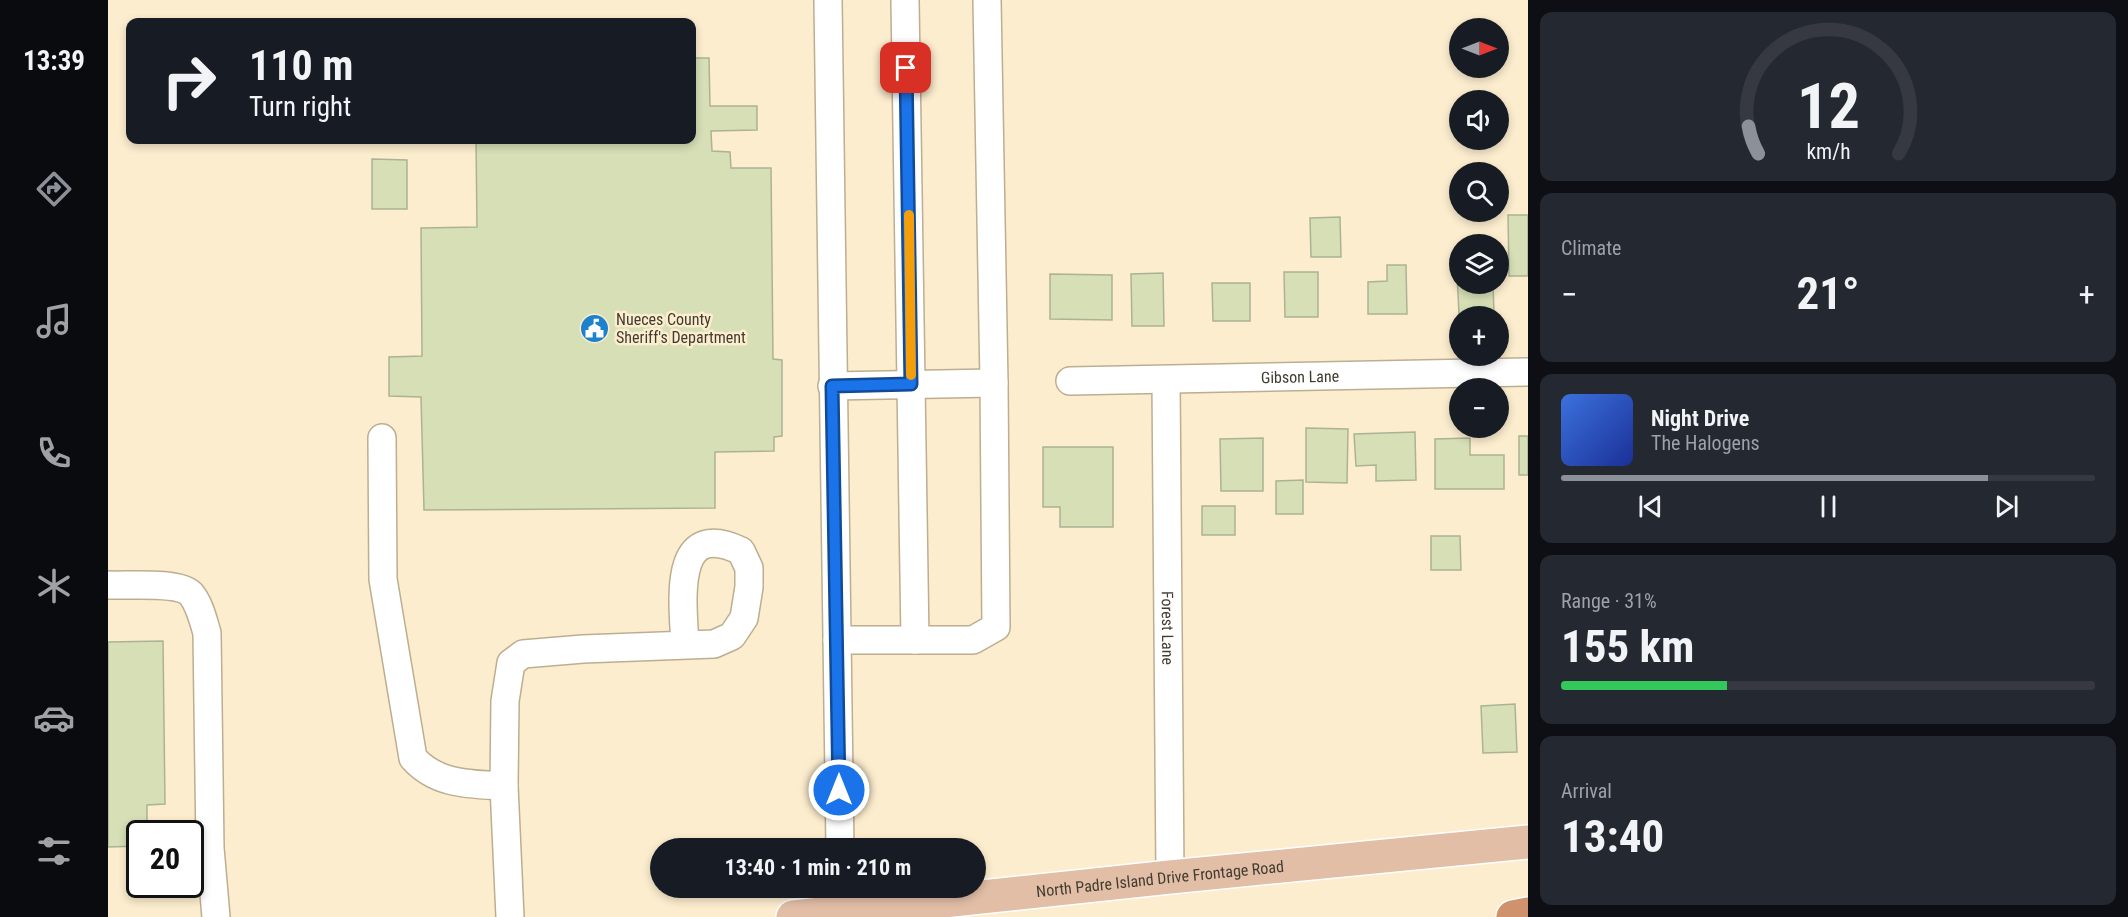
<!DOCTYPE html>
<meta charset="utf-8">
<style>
:root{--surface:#171b24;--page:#242831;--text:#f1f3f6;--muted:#9ea1a6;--line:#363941;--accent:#8c9099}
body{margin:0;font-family:"Roboto Condensed",sans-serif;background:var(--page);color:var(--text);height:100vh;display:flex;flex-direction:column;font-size:22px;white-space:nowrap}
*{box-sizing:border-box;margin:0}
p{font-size:20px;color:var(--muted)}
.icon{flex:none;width:33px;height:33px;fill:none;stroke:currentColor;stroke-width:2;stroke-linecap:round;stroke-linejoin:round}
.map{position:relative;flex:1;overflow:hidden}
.sheet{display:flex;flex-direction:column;gap:12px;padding:12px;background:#0d0f14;width:600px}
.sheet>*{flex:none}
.hud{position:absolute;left:18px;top:18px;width:570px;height:126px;border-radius:12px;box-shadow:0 3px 9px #0003;background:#171b24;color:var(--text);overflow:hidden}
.needle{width:39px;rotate:90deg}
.fabs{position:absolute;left:1341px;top:18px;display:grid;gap:12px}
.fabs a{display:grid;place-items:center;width:60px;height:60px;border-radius:50%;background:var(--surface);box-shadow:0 3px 9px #0003;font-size:30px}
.speed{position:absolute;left:18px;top:820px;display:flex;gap:12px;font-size:30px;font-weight:700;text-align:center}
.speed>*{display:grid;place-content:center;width:78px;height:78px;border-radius:50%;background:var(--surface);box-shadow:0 3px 9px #0003;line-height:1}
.speed .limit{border:3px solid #111;border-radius:9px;background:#fff;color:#111}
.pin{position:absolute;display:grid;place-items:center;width:51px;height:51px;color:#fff;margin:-26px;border-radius:12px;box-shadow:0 3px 9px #0006}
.me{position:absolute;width:66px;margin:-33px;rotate:0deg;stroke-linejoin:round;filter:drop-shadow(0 0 4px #0008)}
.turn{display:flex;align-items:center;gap:21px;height:126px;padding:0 24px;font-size:27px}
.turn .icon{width:78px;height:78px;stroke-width:2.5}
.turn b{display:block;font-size:42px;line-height:51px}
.big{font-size:45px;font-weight:700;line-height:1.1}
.sheet .card{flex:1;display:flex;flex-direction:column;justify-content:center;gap:9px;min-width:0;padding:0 21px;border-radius:12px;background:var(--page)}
.sheet .dial{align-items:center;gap:0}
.dial svg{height:156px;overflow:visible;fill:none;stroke:var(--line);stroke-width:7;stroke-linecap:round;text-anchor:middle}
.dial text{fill:var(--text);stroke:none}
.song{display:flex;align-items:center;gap:18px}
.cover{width:72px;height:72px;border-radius:9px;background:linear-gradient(135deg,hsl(220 70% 55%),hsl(230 70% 35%))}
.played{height:6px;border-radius:3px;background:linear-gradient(90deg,var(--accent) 80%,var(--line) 80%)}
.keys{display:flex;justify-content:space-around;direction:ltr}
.heat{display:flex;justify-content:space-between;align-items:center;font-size:33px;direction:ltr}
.charge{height:9px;border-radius:4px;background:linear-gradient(90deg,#34c759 31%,var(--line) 0)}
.trip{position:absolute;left:542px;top:838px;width:336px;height:60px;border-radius:30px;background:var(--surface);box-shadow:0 3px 9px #0003;font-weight:700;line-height:60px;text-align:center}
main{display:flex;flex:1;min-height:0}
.tab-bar{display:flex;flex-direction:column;width:108px;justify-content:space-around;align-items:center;background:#090b0e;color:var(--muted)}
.tab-bar .icon{width:42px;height:42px}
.tab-bar .current{color:var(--accent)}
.tab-bar b{font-size:27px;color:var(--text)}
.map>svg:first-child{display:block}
.building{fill:#d6dfb6;stroke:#acb394;stroke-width:1.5}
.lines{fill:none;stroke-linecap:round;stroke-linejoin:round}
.minor-casing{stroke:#bcae90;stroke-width:30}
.major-casing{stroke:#fff;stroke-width:36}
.highway-casing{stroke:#fff;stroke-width:36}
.minor{stroke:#fff;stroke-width:27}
.major{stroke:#e2bea7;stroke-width:33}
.highway{stroke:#cf926c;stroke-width:33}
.route-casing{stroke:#114b97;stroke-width:15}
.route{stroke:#1a73e8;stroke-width:10}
.slow{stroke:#f59e0b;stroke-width:10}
.labels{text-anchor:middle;stroke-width:5;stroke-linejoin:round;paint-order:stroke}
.poi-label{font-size:16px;fill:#423c30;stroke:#fcedce;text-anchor:start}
.street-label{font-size:16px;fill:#423c30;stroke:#fcedce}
</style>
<main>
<nav class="tab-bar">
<b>13:39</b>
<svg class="icon current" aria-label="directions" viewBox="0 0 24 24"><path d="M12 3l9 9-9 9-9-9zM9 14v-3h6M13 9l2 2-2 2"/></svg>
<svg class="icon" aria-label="music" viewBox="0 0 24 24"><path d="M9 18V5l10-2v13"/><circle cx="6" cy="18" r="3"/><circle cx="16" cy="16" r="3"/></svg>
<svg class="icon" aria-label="phone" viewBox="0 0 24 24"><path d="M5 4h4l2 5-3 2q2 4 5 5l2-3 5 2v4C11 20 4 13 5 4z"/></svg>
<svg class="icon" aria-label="climate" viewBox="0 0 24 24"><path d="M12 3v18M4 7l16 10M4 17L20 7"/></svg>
<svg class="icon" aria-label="car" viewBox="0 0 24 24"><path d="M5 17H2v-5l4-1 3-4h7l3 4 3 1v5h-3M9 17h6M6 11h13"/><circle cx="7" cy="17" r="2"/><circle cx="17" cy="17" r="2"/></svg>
<svg class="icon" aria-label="filters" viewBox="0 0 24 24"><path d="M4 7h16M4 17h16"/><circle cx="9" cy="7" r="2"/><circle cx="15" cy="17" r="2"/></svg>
</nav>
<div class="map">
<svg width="1420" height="917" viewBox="0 0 1420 917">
<rect width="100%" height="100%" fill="#fcedce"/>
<g class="building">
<path d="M584,58H601L602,106H649V130L603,131L604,151L622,152L623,168H663L665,359L674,360V436L666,437V451L607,452V508L316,510L313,397L281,396V357L314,356L313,228L369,227L368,140H584Z"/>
<path d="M264,159L299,160V209H264Z"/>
<path d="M1400,215H1420V276H1401Z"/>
<path d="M1232,217L1233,257H1203L1202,218Z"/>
<path d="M1279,265H1298L1299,314H1260V282L1279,281Z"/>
<path d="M1176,272H1210V317H1177Z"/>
<path d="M1055,273L1056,326H1024L1023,274Z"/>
<path d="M942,274L1004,275V320L942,319Z"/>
<path d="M1349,274H1352V284H1385L1386,313L1351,314Z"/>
<path d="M1104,283H1142V321H1105Z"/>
<path d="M1198,428L1240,429L1239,483L1198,482Z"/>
<path d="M1307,432L1308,480L1268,481V465L1248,466L1246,434Z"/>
<rect x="1411" y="436" width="9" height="39"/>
<path d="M1155,438V491H1113L1112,439Z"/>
<path d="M1362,438V455H1396V489H1327V439Z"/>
<path d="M935,447H1005V527H952V507H935Z"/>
<path d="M1195,480V514H1168V481Z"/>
<rect x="1094" y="506" width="33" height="29"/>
<path d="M1323,536H1352L1353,570H1323Z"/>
<path d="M55,641L57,804L39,805V834H32V846L0,847V642Z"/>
<path d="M1407,704L1409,752L1375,753L1373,706Z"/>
</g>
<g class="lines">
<defs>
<g id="minor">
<path d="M720,0L732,849"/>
<path d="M797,0L807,640"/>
<path id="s1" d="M1058,380L1062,877"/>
<path id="s2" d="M962,381L1420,372"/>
<path d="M724,386L886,383"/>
<path d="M274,438L275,579L305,758C329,785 362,784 396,786L402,917"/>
<path d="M0,585C18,586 71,581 83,594C92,605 95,620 99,633L102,848L108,917"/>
<path d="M729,640H865L888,627L886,383L879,0"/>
<path d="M396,786L397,701L403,663L415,654L475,649L606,644L624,636L636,618L641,587V568L633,551C563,517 575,603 577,645"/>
<path d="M732,888V912"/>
</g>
<g id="major">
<path id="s3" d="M685,917L1062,877L1420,842"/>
</g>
<path id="highway" d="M1405,917L1420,914"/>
</defs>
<use href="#minor" class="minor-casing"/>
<use href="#major" class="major-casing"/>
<use href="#highway" class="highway-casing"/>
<use href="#minor" class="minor"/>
<use href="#major" class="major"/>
<use href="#highway" class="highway"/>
</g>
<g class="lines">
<defs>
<path id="route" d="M731,790L724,386L803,384L798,68"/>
</defs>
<use href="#route" class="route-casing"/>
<use href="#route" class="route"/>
<path class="slow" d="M801,215L803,375"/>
</g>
<defs>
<symbol id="civic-disc" viewBox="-11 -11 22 22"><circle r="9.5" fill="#1d82cd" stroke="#fcedce"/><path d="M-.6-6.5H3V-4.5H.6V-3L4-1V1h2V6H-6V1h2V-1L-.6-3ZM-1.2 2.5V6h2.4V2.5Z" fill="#fff"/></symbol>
</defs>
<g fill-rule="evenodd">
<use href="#civic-disc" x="470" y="312" width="33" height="33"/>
</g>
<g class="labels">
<g class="poi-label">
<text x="508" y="325">Nueces County<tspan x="508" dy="18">Sheriff's Department</tspan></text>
</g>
<g class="street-label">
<text dy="6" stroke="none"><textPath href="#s2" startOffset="230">Gibson Lane</textPath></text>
<text dy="6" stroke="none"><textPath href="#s1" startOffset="248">Forest Lane</textPath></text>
<text dy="6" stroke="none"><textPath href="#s3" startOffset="369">North Padre Island Drive Frontage Road</textPath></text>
</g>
</g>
</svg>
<div class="fabs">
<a><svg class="needle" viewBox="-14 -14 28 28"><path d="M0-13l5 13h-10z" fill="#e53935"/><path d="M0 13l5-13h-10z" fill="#9ea1a6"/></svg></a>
<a><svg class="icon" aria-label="sound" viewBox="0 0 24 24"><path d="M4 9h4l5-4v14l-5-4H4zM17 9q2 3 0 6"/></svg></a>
<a><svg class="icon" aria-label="search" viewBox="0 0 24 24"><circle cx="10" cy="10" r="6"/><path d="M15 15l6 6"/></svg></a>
<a><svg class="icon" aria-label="layers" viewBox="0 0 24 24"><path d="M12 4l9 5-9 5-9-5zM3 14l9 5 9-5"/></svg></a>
<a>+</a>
<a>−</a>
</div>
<div class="speed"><div class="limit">20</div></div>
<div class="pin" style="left:798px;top:68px;background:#d93025"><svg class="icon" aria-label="arrive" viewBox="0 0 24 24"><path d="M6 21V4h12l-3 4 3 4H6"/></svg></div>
<svg class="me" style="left:731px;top:790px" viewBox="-20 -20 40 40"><circle r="17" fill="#1a73e8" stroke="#fff" stroke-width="3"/><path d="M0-11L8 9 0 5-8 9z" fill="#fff"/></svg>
<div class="trip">13:40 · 1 min · 210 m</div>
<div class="hud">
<div class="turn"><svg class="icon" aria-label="right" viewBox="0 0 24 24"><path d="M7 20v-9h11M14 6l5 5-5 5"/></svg><div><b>110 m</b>Turn right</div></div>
</div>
</div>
<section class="sheet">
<div class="card dial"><svg viewBox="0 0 100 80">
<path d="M14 69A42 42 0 1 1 86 69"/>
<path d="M14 69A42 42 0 0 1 9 55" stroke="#8c9099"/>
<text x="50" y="56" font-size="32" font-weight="700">12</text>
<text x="50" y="72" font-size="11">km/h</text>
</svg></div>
<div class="card"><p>Climate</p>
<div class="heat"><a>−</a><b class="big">21°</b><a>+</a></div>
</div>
<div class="card">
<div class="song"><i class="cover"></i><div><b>Night Drive</b><p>The Halogens</p></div></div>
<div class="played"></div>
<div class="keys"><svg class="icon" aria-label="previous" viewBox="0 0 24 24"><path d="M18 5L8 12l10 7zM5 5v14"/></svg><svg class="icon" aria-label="pause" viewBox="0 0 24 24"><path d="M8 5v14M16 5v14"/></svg><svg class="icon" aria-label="next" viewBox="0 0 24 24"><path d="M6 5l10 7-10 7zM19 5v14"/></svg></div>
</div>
<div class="card"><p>Range · 31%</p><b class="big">155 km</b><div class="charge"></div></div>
<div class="card"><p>Arrival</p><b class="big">13:40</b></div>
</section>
</main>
